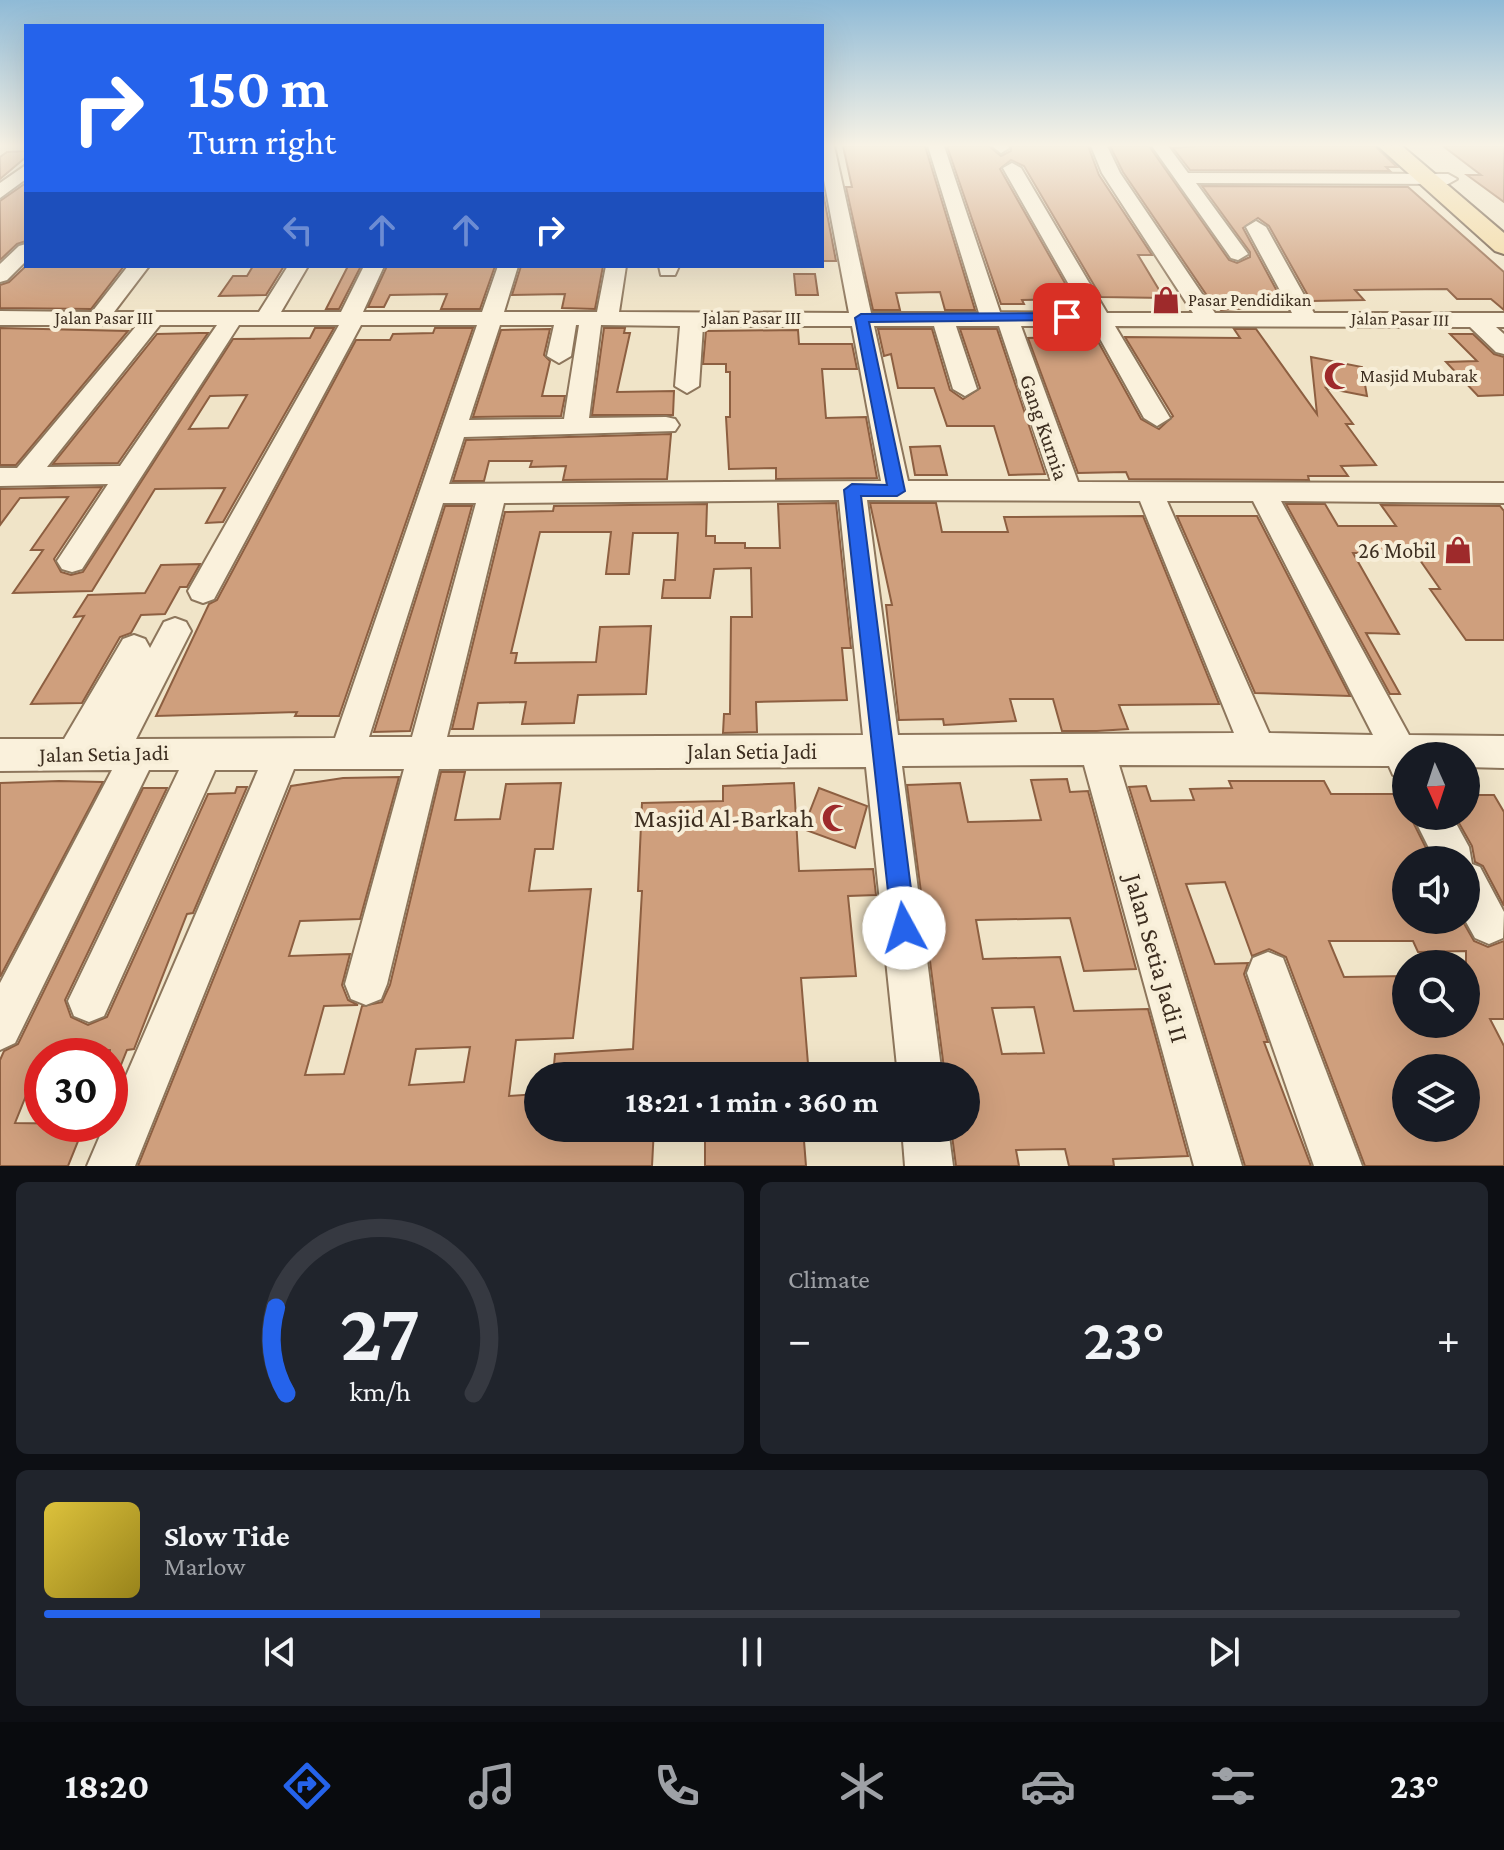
<!DOCTYPE html>
<meta charset="utf-8">
<style>
:root{--surface:#171b24;--page:#20242c;--text:#f1f3f6;--muted:#9ea1a6;--line:#363941;--accent:#2563eb}
body{margin:0;font-family:"Crimson Pro",serif;background:var(--page);color:var(--text);height:100vh;display:flex;flex-direction:column;font-size:30px;white-space:nowrap}
*{box-sizing:border-box;margin:0}
p{font-size:26px;color:var(--muted)}
.icon{flex:none;width:44px;height:44px;fill:none;stroke:currentColor;stroke-width:2;stroke-linecap:round;stroke-linejoin:round}
.map{position:relative;height:1166px;overflow:hidden}
.side{display:flex;flex-direction:column;gap:16px;padding:16px;background:#0d0f14;flex:1}
.side>*{flex:none}
.top-card{position:absolute;left:24px;top:24px;width:800px;height:244px;border-radius:0px;box-shadow:0 8px 32px #0002;background:#2563eb;color:#fff;overflow:hidden}
.needle{width:52px;rotate:177deg}
.buttons{position:absolute;left:1392px;top:742px;display:grid;gap:16px}
.buttons a{display:grid;place-items:center;width:88px;height:88px;border-radius:50%;background:var(--surface);box-shadow:0 8px 32px #0002;font-size:40px}
.speed{position:absolute;left:24px;top:1038px;display:flex;gap:16px;font-size:40px;font-weight:700;text-align:center}
.speed>*{display:grid;place-content:center;width:104px;height:104px;border-radius:50%;background:var(--surface);box-shadow:0 8px 32px #0002;line-height:1}
.speed .limit{border:12px solid #d22;background:#fff;color:#111}
.pin{position:absolute;display:grid;place-items:center;width:68px;height:68px;color:#fff;margin:-34px;border-radius:16px;box-shadow:0 4px 12px #0006}
.me{position:absolute;width:88px;margin:-44px;rotate:354deg;stroke-linejoin:round;filter:drop-shadow(0 0 6px #0008)}
.turn{display:flex;align-items:center;gap:28px;height:168px;padding:0 32px;font-size:36px}
.turn .icon{width:104px;height:104px;stroke-width:2.5}
.turn b{display:block;font-size:56px;line-height:68px}
.lanes{display:flex;align-items:center;height:76px;padding:0 32px;background:#0003;justify-content:center;gap:40px;direction:ltr}
.lanes .off{opacity:.35}
.big{font-size:60px;font-weight:700;line-height:1.1}
.side .widget{flex:1;display:flex;flex-direction:column;justify-content:center;gap:12px;min-width:0;padding:0 28px;border-radius:12px;background:var(--page)}
.side .dial{align-items:center;gap:0}
.dial svg{height:208px;overflow:visible;fill:none;stroke:var(--line);stroke-width:7;stroke-linecap:round;text-anchor:middle}
.dial text{fill:var(--text);stroke:none}
.song{display:flex;align-items:center;gap:24px}
.cover{width:96px;height:96px;border-radius:12px;background:linear-gradient(135deg,hsl(50 70% 55%),hsl(50 70% 35%))}
.played{height:8px;border-radius:4px;background:linear-gradient(90deg,var(--accent) 35%,var(--line) 35%)}
.keys{display:flex;justify-content:space-around;direction:ltr}
.heat{display:flex;justify-content:space-between;align-items:center;font-size:44px;direction:ltr}
.side .tiles{flex:1;display:grid;gap:16px;grid-template-columns:1fr 1fr}
.widget:last-child{grid-column:span 2}
.trip{position:absolute;left:524px;top:1062px;width:456px;height:80px;border-radius:40px;background:var(--surface);box-shadow:0 8px 32px #0002;font-weight:700;line-height:80px;text-align:center}
.dock{display:flex;height:128px;justify-content:space-around;align-items:center;background:#090b0e;color:var(--muted)}
.dock .icon{width:56px;height:56px}
.dock .selected{color:var(--accent)}
.dock b{font-size:36px;color:var(--text)}
.map>svg:first-child{display:block}
.building{fill:#cf9f7d;stroke:#8d5f41;stroke-width:2;fill-rule:evenodd}
.lines{fill:none;stroke-linecap:round;stroke-linejoin:round}
.minor-casing{stroke:#8d765c;stroke-width:4}
.major-casing{stroke:#5b4430;stroke-width:4}
.minor{fill:#faf1dc;fill-rule:evenodd}
.major{fill:#f3d9a0;fill-rule:evenodd}
.route{fill:#2563eb;stroke:#184099;stroke-width:2}
.labels{text-anchor:middle;stroke-width:8;stroke-linejoin:round;paint-order:stroke}
.far-poi-label{font-size:18px;fill:#3d2e20;stroke:#f7eed8;text-anchor:start}
.far-street-label{font-size:18px;fill:#3d2e20;stroke:#f7eed8}
.street-label{font-size:22px;fill:#3d2e20;stroke:#f7eed8}
.poi-label{font-size:22px;fill:#3d2e20;stroke:#f7eed8;text-anchor:end}
.near-poi-label{font-size:26px;fill:#3d2e20;stroke:#f7eed8;text-anchor:end}
.near-street-label{font-size:26px;fill:#3d2e20;stroke:#f7eed8}
</style>
<div class="map">
<svg width="1504" height="1166" viewBox="0 0 1504 1166">
<rect width="100%" height="100%" fill="#f0e4c8"/>
<g class="building">
<path d="M843,146H925L975,310H945L940,292L896,293L900,310H873L846,187H852Z"/>
<path d="M947,146H989L1001,156L1011,151V146H1088L1099,175L1152,255H1138L1164,298L1101,297L1024,166L1011,160L1000,169L1074,299L1022,300L1024,304H1001Z"/>
<path d="M1110,146H1149L1229,260L1237,263L1250,257V252L1202,186L1408,187L1504,272V310L1491,299H1457L1447,289L1355,290L1364,300L1311,301L1269,226L1258,218L1243,228L1285,306L1221,310L1212,303L1123,172Z"/>
<path d="M1196,146H1375L1397,167H1386L1390,171L1190,170L1173,148Z"/>
<path d="M1443,146H1504V202L1467,175H1481Z"/>
<path d="M26,151V157L0,179V157L7,152Z"/>
<path d="M26,183V241L17,244L0,260V201Z"/>
<path d="M822,187L836,261H822Z"/>
<path d="M26,266H124L91,309L0,308V285L9,282Z"/>
<path d="M253,266H284L266,295L219,296L233,276H247Z"/>
<path d="M348,266H361L339,309H326Z"/>
<path d="M387,266H495L480,309H441L447,294L390,295L384,307H368Z"/>
<path d="M521,266H603L595,309L562,308L565,294L512,295Z"/>
<path d="M794,274H815L818,295H796Z"/>
<path d="M0,328L128,331L16,465H0Z"/>
<path d="M315,328H334L223,522L206,523L225,488L155,489L92,591L13,593L43,550H31L68,497L20,498L0,525V489L102,487L54,559L61,572L71,575L83,572L233,339L310,338ZM247,395L228,428L189,429L210,396Z"/>
<path d="M435,328H473L339,716H295L297,712L156,716L209,604L217,600L356,340H390L393,334L433,333Z"/>
<path d="M604,328H625L624,333H630L617,392L674,391L673,415H592Z"/>
<path d="M550,329L544,355L550,361L542,396H565L561,416L473,417L501,330Z"/>
<path d="M878,329H932L950,390L963,399L980,388L960,329H997L1045,474L1009,475L994,426H947L934,388H898L891,354L884,356Z"/>
<path d="M1234,329H1256L1317,414L1311,357L1362,367L1367,396L1326,388L1353,424H1346L1376,465L1341,466L1348,476H1308L1309,480L1129,479L1126,472L1078,473L1028,338L1095,336L1141,419L1159,429L1173,416L1125,337L1240,338Z"/>
<path d="M798,330L799,344H852L857,369H822L826,418L866,417L877,478L776,479V468L729,469L726,417H730V372H726V364H703L706,331Z"/>
<path d="M200,333H208L118,463L53,464L157,334Z"/>
<path d="M1450,334H1473L1494,354L1504,357V395L1478,396L1446,362L1477,361Z"/>
<path d="M671,434L667,479L563,480L566,466L530,467L532,461H489L484,481H453L466,440Z"/>
<path d="M940,446L947,475H915L910,447Z"/>
<path d="M836,503L851,648H842L847,700L756,702L757,732L723,733L724,714H730L731,617H752L751,568L714,569L710,598H662L664,580H675L678,533H633L629,574H606L611,532H540L511,653H517L515,663L596,662L600,627L651,626L646,694L578,695L574,723L522,724L526,702L478,703L473,729H452L505,512L553,511L554,506L707,504L706,536H715V543H745V548H780L778,504Z"/>
<path d="M870,503H936L942,532H1008L1004,517L1143,516L1219,704L1119,705L1128,729L1097,731H1062L1053,699H1010L1016,721L944,725L943,719L899,720L886,605H892Z"/>
<path d="M1286,504H1325L1338,526H1396L1381,505L1500,506L1504,511V640H1466L1430,589H1440L1415,553H1353L1399,634L1366,633L1400,694H1390Z"/>
<path d="M445,506H472L410,731L374,732Z"/>
<path d="M1177,516H1257L1350,696L1255,693Z"/>
<path d="M200,564L187,587H180L165,614L141,615L131,633L120,637L82,703L31,704L84,616L74,617L88,595L145,593L161,565Z"/>
<path d="M441,772H465L455,820L500,819L506,784L561,783L553,849H535L529,891L591,889L573,1038L516,1040L509,1096L538,1094V1128H654L652,1166H138L291,786L343,778L399,777L360,919L300,921L289,956L350,954L342,985L348,1000L358,1005L324,1006L305,1075L344,1074L362,1006L382,1002L390,985ZM470,1047L464,1082L409,1085L416,1049Z"/>
<path d="M1067,779L1070,792L1088,791L1136,969L1084,971L1070,918L976,920L983,959L1060,957L1074,1011L1148,1009L1188,1156L1113,1159L1114,1166H1069L1065,1149L1016,1150L1019,1166H956L951,1128H966V1076H945L907,785L960,783L968,822L1041,820L1031,780ZM1034,1007L1044,1053L1002,1054L992,1008Z"/>
<path d="M59,781L103,782L0,977V783Z"/>
<path d="M1229,781H1324L1331,794H1406V816H1410L1432,860H1406V920H1462L1474,941L1488,947L1504,941V1019H1490L1504,1046V1166H1365L1286,957L1269,949L1252,956L1225,882L1186,884L1215,964L1248,963L1244,974L1268,1042H1264L1311,1166H1245L1129,787L1146,786L1151,801L1194,800L1190,789L1232,788ZM1329,941H1413L1418,952L1466,951V1024H1406V976L1344,977ZM1406,1068H1466V1128H1406Z"/>
<path d="M794,783L799,871L873,869L876,895L848,896L856,976L801,978L809,1076H553L555,1054L633,1049L642,891H638L642,803L723,801V786Z"/>
<path d="M237,787H247L193,913L187,914L134,1049L127,1050L111,1090L110,1050L62,1051L59,1056H42L15,1123L85,1124L68,1166H0V1060L4,1051L18,1044L143,788H167L65,1000L71,1017L88,1025L107,1017L208,794L235,793Z"/>
<path d="M819,788L867,806L855,848L803,829Z"/>
<path d="M1466,795H1494L1504,812V906L1483,866L1475,862L1472,846L1455,816H1466Z"/>
<path d="M705,1128H803L806,1166H705Z"/>
</g>
<g class="lines">
<defs>
<g id="minor">
<path d="M822,146H834L871,313H979L928,146H944L1000,312L1085,313L1003,168L1012,163L1021,168L1107,313H1193L1102,173L1091,146H1107L1120,173L1215,313H1292L1246,227L1256,221L1266,227L1314,313H1504V327H1496L1504,334V354L1496,352L1470,327L1115,326L1170,418L1157,426L1144,418L1093,326H1021L1078,482L1504,483V503L1281,501L1409,735L1504,736V768L1466,767V756H1406V780L1393,775L1389,766L1119,765L1242,1166H1194L1084,765L902,766L942,1076H898L866,767L439,769L387,984L381,999L366,1005L351,999L345,984L404,769H294L135,1166H87L105,1124H110V1113L258,770H215L104,1016L89,1022L74,1016L68,1001L179,770H149L15,1043L0,1050V983L112,770L0,771V739H64L123,639L134,635L145,639L150,648L164,622L175,618L186,622L191,631L136,739L335,738L477,325H361L214,599L203,603L192,599L188,591L339,325H239L82,569L72,572L62,569L57,561L108,484L0,486V468H17L137,325H0V311L92,312L128,266H149L114,312H259L288,266H308L281,312H341L364,266H384L363,312H482L498,266H518L504,312H597L606,266H626L619,312L849,313L822,169ZM160,325H217L120,466L47,467ZM500,325H554L547,356L559,363L571,356L576,325H579L564,419L469,420ZM601,325L680,326L675,386L687,393L699,386L703,326H852L881,481L449,484L464,437L675,431L679,425L675,419L666,417L589,418ZM874,326H934L953,389L965,396L977,389L956,326H999L1051,481H908ZM839,500L863,735L447,737L504,503ZM867,500L1140,501L1234,733L898,735ZM1167,501H1253L1373,735L1269,733ZM443,503H476L412,737H369Z"/>
<path d="M992,146H1008L1009,148L1001,153Z"/>
<path d="M1152,146H1168L1188,173L1448,174L1457,179L1448,184L1196,183L1248,254L1238,260L1231,258Z"/>
<path d="M26,165V179L0,198V183Z"/>
<path d="M26,244V261L7,280L0,282V264L19,246Z"/>
<path d="M659,266H679L675,275H661Z"/>
<path d="M1413,816H1452L1469,847L1472,864L1480,867L1504,912L1503,938L1489,944L1475,938L1465,920L1466,860H1435Z"/>
<path d="M1268,952L1283,958L1362,1166H1314L1247,973L1253,958Z"/>
<path d="M902,1128H948L953,1166H905Z"/>
</g>
<path id="major" d="M1378,146H1402L1504,233V254L1495,251Z"/>
</defs>
<use href="#minor" class="minor-casing"/>
<use href="#major" class="major-casing"/>
<use href="#minor" class="minor"/>
<use href="#major" class="major"/>
</g>
<linearGradient id="sky" x2="0" y2="1"><stop stop-color="#8fbad6"/><stop offset="0.47" stop-color="#f8f3e6"/><stop offset="1" stop-color="#f8f3e6" stop-opacity="0"/></linearGradient>
<rect width="1504" height="309" fill="url(#sky)"/>
<path class="route" d="M1067,313L1072,314V320L869,322L905,491L897,496H861L916,928L912,936L904,940L895,936L892,928L844,490L852,484L887,485L855,318L861,314Z"/>
<defs>
<symbol id="shop-bare" viewBox="-9 -9 18 18"><path d="M-5-2.5h2.3a2.7 3.5 0 0 1 5.4 0H5L5.5 6h-11ZM-1.5-2.5h3a1.5 2.3 0 0 0-3 0Z" fill="#9e2a2b" stroke="#f7eed8" stroke-width="2.5" paint-order="stroke"/></symbol>
<symbol id="mosque-bare" viewBox="-9 -9 18 18"><path d="M3.5-4.9A6 6 0 1 0 3.5 4.9A5 5 0 1 1 3.5-4.9Z" fill="#9e2a2b" stroke="#f7eed8" stroke-width="2.5" paint-order="stroke"/></symbol>
</defs>
<g fill-rule="evenodd">
<use href="#shop-bare" x="1146" y="280" width="40" height="40"/>
<use href="#mosque-bare" x="1318" y="356" width="40" height="40"/>
<use href="#shop-bare" x="1438" y="530" width="40" height="40"/>
<use href="#mosque-bare" x="816" y="798" width="40" height="40"/>
</g>
<g class="labels">
<g class="far-poi-label">
<text x="1188" y="306">Pasar Pendidikan</text>
<text x="1360" y="382">Masjid Mubarak</text>
</g>
<g class="far-street-label">
<text x="104" y="324">Jalan Pasar III</text>
<text x="752" y="324">Jalan Pasar III</text>
<text transform="translate(1400 319) rotate(1)" y="6">Jalan Pasar III</text>
</g>
<g class="street-label">
<text transform="translate(1045 427) rotate(71)" y="8">Gang Kurnia</text>
<text x="752" y="759">Jalan Setia Jadi</text>
<text transform="translate(104 753) rotate(-1)" y="8">Jalan Setia Jadi</text>
</g>
<g class="poi-label">
<text x="1436" y="558">26 Mobil</text>
</g>
<g class="near-poi-label">
<text x="814" y="827">Masjid Al-Barkah</text>
</g>
<g class="near-street-label">
<text transform="translate(1157 958) rotate(74)" y="9">Jalan Setia Jadi II</text>
</g>
</g>
</svg>
<div class="buttons">
<a><svg class="needle" viewBox="-14 -14 28 28"><path d="M0-13l5 13h-10z" fill="#e53935"/><path d="M0 13l5-13h-10z" fill="#9ea1a6"/></svg></a>
<a><svg class="icon" aria-label="sound" viewBox="0 0 24 24"><path d="M4 9h4l5-4v14l-5-4H4zM17 9q2 3 0 6"/></svg></a>
<a><svg class="icon" aria-label="search" viewBox="0 0 24 24"><circle cx="10" cy="10" r="6"/><path d="M15 15l6 6"/></svg></a>
<a><svg class="icon" aria-label="layers" viewBox="0 0 24 24"><path d="M12 4l9 5-9 5-9-5zM3 14l9 5 9-5"/></svg></a>
</div>
<div class="speed"><div class="limit">30</div></div>
<div class="pin" style="left:1067px;top:317px;background:#d93025"><svg class="icon" aria-label="arrive" viewBox="0 0 24 24"><path d="M6 21V4h12l-3 4 3 4H6"/></svg></div>
<svg class="me" style="left:904px;top:928px" viewBox="-20 -20 40 40"><circle r="19" fill="#fff"/><path d="M0-13L10 11 0 6-10 11z" fill="#2563eb"/></svg>
<div class="trip">18:21 · 1 min · 360 m</div>
<div class="top-card">
<div class="turn"><svg class="icon" aria-label="right" viewBox="0 0 24 24"><path d="M7 20v-9h11M14 6l5 5-5 5"/></svg><div><b>150 m</b>Turn right</div></div>
<div class="lanes"><svg class="icon off" aria-label="left" viewBox="0 0 24 24"><path d="M17 20v-9H6M10 6l-5 5 5 5"/></svg><svg class="icon off" aria-label="ahead" viewBox="0 0 24 24"><path d="M12 20V5M6 11l6-6 6 6"/></svg><svg class="icon off" aria-label="ahead" viewBox="0 0 24 24"><path d="M12 20V5M6 11l6-6 6 6"/></svg><svg class="icon" aria-label="right" viewBox="0 0 24 24"><path d="M7 20v-9h11M14 6l5 5-5 5"/></svg></div>
</div>
</div>
<section class="side">
<div class="tiles">
<div class="widget dial"><svg viewBox="0 0 100 80">
<path d="M14 69A42 42 0 1 1 86 69"/>
<path d="M14 69A42 42 0 0 1 10 36" stroke="#2563eb"/>
<text x="50" y="56" font-size="32" font-weight="700">27</text>
<text x="50" y="72" font-size="11">km/h</text>
</svg></div>
<div class="widget"><p>Climate</p>
<div class="heat"><a>−</a><b class="big">23°</b><a>+</a></div>
</div>
<div class="widget">
<div class="song"><i class="cover"></i><div><b>Slow Tide</b><p>Marlow</p></div></div>
<div class="played"></div>
<div class="keys"><svg class="icon" aria-label="previous" viewBox="0 0 24 24"><path d="M18 5L8 12l10 7zM5 5v14"/></svg><svg class="icon" aria-label="pause" viewBox="0 0 24 24"><path d="M8 5v14M16 5v14"/></svg><svg class="icon" aria-label="next" viewBox="0 0 24 24"><path d="M6 5l10 7-10 7zM19 5v14"/></svg></div>
</div>
</div>
</section>
<nav class="dock">
<b>18:20</b>
<svg class="icon selected" aria-label="directions" viewBox="0 0 24 24"><path d="M12 3l9 9-9 9-9-9zM9 14v-3h6M13 9l2 2-2 2"/></svg>
<svg class="icon" aria-label="music" viewBox="0 0 24 24"><path d="M9 18V5l10-2v13"/><circle cx="6" cy="18" r="3"/><circle cx="16" cy="16" r="3"/></svg>
<svg class="icon" aria-label="phone" viewBox="0 0 24 24"><path d="M5 4h4l2 5-3 2q2 4 5 5l2-3 5 2v4C11 20 4 13 5 4z"/></svg>
<svg class="icon" aria-label="climate" viewBox="0 0 24 24"><path d="M12 3v18M4 7l16 10M4 17L20 7"/></svg>
<svg class="icon" aria-label="car" viewBox="0 0 24 24"><path d="M5 17H2v-5l4-1 3-4h7l3 4 3 1v5h-3M9 17h6M6 11h13"/><circle cx="7" cy="17" r="2"/><circle cx="17" cy="17" r="2"/></svg>
<svg class="icon" aria-label="filters" viewBox="0 0 24 24"><path d="M4 7h16M4 17h16"/><circle cx="9" cy="7" r="2"/><circle cx="15" cy="17" r="2"/></svg>
<b>23°</b>
</nav>
